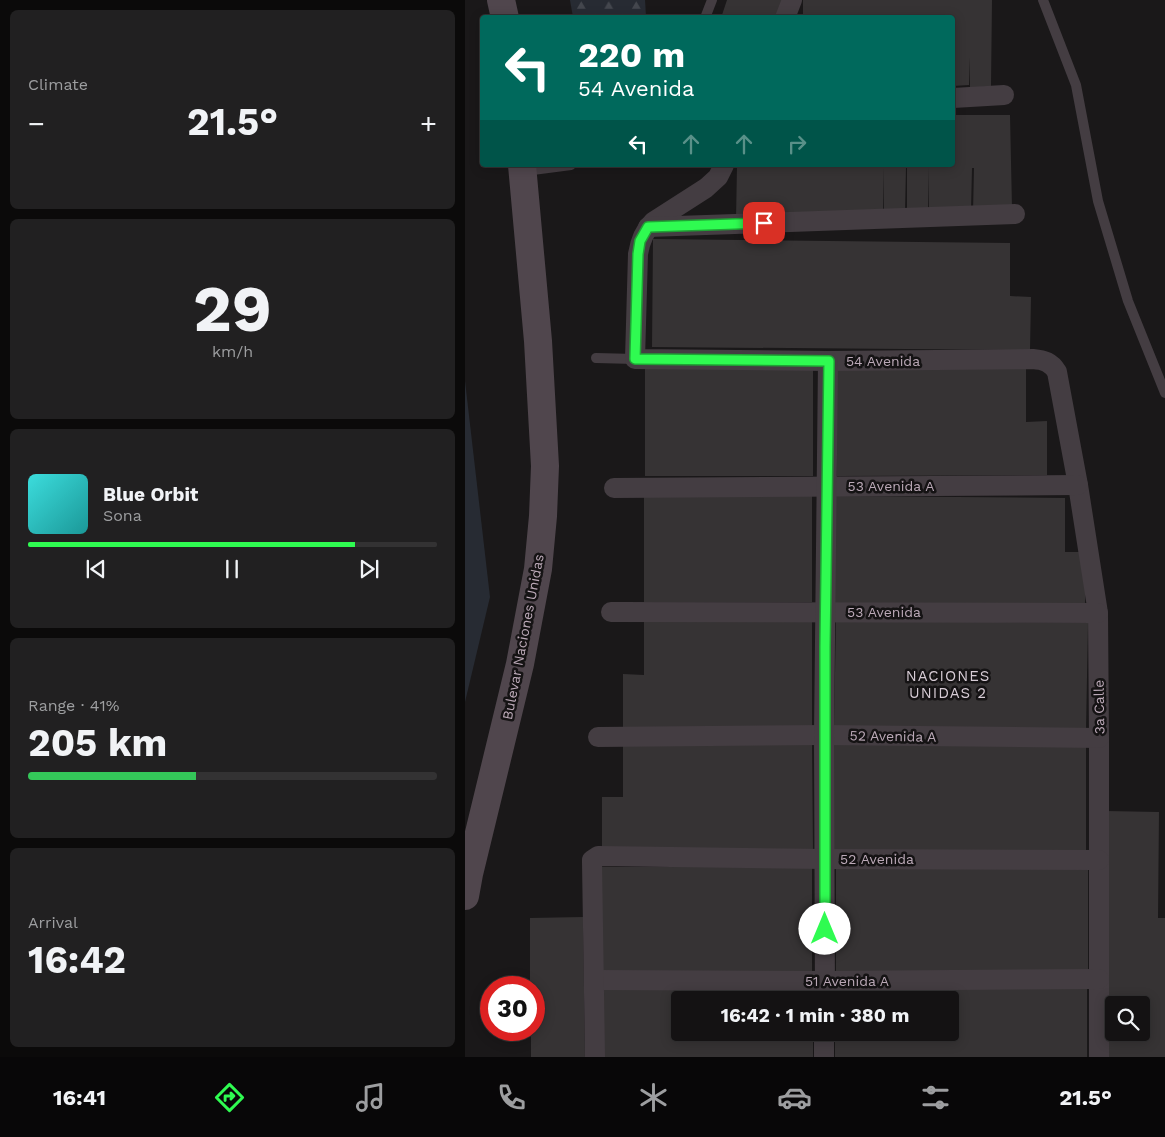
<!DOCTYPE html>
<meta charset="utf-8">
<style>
:root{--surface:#141213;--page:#212021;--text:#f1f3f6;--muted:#9d9ea0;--line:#333233;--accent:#2ffb51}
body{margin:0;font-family:"Work Sans",sans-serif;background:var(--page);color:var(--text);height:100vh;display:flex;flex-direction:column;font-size:19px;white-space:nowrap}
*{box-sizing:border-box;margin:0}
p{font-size:16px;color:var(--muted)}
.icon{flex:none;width:28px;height:28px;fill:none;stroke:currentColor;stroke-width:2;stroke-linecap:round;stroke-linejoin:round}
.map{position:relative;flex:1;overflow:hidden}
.drawer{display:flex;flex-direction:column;gap:10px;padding:10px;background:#0b0a0a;width:465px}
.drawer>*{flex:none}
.top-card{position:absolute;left:15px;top:15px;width:475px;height:152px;border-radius:5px;box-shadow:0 2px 12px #0003,0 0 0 1px var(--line);background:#00695c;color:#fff;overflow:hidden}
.controls{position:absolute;left:640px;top:996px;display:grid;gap:10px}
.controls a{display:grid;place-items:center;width:45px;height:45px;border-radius:5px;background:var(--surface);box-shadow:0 2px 12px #0003,0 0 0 1px var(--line);font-size:25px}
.speed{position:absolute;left:15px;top:976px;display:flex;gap:10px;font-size:25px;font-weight:700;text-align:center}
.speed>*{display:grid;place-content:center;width:65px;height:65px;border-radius:50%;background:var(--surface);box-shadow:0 2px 12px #0003,0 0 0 1px var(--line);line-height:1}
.speed .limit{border:8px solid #d22;background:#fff;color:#111}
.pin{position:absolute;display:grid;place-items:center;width:42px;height:42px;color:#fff;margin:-21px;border-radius:10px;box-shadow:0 2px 8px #0006}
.me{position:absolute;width:55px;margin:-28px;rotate:0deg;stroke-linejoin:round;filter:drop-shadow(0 0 4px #0008)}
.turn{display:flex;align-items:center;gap:18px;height:105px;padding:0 15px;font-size:22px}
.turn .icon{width:65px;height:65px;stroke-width:2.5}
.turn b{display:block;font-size:35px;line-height:42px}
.lanes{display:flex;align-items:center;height:48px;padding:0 15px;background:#0003;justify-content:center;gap:25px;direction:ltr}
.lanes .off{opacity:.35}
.big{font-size:38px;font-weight:700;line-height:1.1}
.drawer .tile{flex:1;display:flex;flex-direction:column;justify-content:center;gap:8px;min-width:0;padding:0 18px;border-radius:8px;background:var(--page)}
.drawer .dial{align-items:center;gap:0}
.dial b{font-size:65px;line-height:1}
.song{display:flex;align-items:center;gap:15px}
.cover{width:60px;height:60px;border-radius:8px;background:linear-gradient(135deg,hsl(180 70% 55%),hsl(180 70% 35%))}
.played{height:5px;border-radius:2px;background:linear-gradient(90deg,var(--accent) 80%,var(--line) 80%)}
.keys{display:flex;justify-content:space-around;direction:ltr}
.heat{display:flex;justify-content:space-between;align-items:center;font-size:28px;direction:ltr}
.charge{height:8px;border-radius:4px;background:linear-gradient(90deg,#34c759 41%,var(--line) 0)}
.trip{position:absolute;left:206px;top:991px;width:288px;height:50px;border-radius:5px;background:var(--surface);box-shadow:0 2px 12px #0003,0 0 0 1px var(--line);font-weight:700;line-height:50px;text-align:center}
.tab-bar{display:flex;height:80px;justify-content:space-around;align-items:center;background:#080708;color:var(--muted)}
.tab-bar .icon{width:35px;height:35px}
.tab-bar .selected{color:var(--accent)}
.tab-bar b{font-size:22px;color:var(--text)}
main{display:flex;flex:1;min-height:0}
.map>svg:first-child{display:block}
.green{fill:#272b33}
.forest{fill:url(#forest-firs)}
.building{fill:#363334;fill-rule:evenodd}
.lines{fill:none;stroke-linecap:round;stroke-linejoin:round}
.lane{stroke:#443d42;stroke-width:10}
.street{stroke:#443d42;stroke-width:20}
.secondary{stroke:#50464d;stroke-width:28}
.route-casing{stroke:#1fa335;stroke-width:12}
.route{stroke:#2ffb51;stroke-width:9}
.labels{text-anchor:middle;stroke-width:5;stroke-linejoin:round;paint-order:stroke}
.street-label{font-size:14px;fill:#bba9b7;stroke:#151314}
.neighbourhood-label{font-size:15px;letter-spacing:1px;fill:#d6cbd4;stroke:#151314}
</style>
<main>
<section class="drawer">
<div class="tile"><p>Climate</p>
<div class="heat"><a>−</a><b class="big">21.5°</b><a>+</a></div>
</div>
<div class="tile dial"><b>29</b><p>km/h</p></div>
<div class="tile">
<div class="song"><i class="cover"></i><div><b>Blue Orbit</b><p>Sona</p></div></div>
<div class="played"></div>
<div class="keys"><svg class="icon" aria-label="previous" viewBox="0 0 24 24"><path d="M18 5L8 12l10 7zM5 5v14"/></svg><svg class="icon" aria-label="pause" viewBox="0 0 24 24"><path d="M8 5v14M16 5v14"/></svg><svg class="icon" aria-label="next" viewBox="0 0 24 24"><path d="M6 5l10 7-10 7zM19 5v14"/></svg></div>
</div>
<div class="tile"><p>Range · 41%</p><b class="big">205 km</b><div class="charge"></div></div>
<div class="tile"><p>Arrival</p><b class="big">16:42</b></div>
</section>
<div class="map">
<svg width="700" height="1057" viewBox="0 0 700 1057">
<defs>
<pattern id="forest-firs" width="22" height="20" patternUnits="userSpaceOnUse" patternTransform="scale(1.25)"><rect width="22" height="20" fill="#272b33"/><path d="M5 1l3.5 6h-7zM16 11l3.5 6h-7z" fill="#44474e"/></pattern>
</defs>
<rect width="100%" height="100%" fill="#1a1819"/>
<path class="green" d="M0,381L25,597L0,702Z"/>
<path class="forest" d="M105,0H180L181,17H108Z"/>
<g class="building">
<path d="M262,0H320L313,18H256Z"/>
<path d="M338,0H527L526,86L505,88V57L504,85L488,86V18H338Z"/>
<path d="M488,115H545L547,208L508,212L509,168H507L506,210L464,213L463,168V214H442V168H441L440,212H419V168L418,214L271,220L272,166L292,167L293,165H488Z"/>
<path d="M188,239L545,243V296L566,297L565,350L187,347Z"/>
<rect x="180" y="368" width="168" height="108"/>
<path d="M561,368V422L582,421V475L372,476L371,369Z"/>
<rect x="179" y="494" width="168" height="108"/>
<path d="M369,496L600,498V552H621L620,606L368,604Z"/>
<path d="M371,620L623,623L621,730L369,727Z"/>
<path d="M179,621H347V728H158V674L179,675Z"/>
<path d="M158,743H347L348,851H137V797H158Z"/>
<rect x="369" y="743" width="252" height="108"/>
<path d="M641,811L694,812L693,918H700V1057H639ZM649,1005H676V1032H649Z"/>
<rect x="137" y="867" width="210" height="108"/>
<rect x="371" y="867" width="252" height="107"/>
<path d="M118,917L120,1057H66V1030H69V988H65V918Z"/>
<path d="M138,984L348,985V1000H215V1032H348V1057H138Z"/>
<path d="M370,985H622V1057H370V1032H485V1000H370Z"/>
</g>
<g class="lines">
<g class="lane">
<path d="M578,0L611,85L633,201L663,301L700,393"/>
<path d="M240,18L247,0"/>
<path d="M60,171L106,165"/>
<path d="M131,358L170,359"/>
</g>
<g class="street">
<path d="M320,18L327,0"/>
<path d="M488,98L539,95"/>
<path d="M259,165L253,177L241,188L188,222C179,231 175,241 173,254L170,359L363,361L568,359C579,360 586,362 592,372L613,485L633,613L634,738V1057"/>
<path d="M183,227L550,214"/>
<path d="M149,488L613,485"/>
<path d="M146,612L633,613"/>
<path d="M133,737L359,735L634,738"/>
<path d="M129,980L360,981L634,979"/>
<path d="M360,1000L359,735L363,361"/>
<path d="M130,1057L127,862V860L133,856L360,859L634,860"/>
<path d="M359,1057V1032"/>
</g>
<g class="secondary">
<path d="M36,0L40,18"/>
<path d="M0,896L4,874L55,664L73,569L78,516L80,466L73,341L57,165"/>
</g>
</g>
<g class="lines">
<defs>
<path id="route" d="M299,223L183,227L175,241L173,254L170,359L364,361L360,647V929"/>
</defs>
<use href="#route" class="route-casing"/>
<use href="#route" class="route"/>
</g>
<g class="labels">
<g class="street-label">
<text x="418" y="366">54 Avenida</text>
<text x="426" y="491">53 Avenida A</text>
<text x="419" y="617">53 Avenida</text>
<text transform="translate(58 637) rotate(-79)" y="5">Bulevar Naciones Unidas</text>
<text transform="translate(634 707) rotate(-91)" y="5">3a Calle</text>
<text transform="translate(428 736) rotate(1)" y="5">52 Avenida A</text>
<text x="412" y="864">52 Avenida</text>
<text x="382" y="986">51 Avenida A</text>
</g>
<g class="neighbourhood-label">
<text x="483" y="681">NACIONES<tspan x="483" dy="17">UNIDAS 2</tspan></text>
</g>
</g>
</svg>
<div class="controls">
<a><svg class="icon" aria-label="search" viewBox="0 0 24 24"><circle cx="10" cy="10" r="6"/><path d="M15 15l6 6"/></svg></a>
</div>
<div class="speed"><div class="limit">30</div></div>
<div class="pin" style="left:299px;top:223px;background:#d93025"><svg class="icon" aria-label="arrive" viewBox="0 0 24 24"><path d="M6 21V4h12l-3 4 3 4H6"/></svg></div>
<svg class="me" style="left:360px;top:929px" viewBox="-20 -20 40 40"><circle r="19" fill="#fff"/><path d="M0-13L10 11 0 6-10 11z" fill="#2ffb51"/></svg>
<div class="trip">16:42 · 1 min · 380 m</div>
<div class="top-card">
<div class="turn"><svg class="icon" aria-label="left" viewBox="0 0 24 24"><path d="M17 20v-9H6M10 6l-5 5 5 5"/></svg><div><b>220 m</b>54 Avenida</div></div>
<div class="lanes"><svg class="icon" aria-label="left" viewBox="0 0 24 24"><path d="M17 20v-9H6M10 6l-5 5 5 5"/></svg><svg class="icon off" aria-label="ahead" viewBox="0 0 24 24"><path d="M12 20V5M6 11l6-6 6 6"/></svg><svg class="icon off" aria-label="ahead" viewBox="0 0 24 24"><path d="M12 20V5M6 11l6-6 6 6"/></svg><svg class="icon off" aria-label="right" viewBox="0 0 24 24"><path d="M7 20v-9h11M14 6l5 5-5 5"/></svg></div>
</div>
</div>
</main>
<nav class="tab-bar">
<b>16:41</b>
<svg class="icon selected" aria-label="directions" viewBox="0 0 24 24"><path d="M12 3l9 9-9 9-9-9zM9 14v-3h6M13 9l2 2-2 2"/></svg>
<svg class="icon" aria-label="music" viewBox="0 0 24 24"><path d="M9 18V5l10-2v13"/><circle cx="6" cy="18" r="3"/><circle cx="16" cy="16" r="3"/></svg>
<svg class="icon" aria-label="phone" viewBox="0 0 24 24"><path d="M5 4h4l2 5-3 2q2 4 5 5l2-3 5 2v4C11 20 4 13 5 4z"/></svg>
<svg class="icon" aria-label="climate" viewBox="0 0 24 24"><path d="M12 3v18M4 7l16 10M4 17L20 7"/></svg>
<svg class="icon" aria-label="car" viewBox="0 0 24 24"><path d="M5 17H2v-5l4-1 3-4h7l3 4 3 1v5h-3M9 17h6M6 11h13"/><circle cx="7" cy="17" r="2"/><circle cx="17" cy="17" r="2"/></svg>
<svg class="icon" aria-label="filters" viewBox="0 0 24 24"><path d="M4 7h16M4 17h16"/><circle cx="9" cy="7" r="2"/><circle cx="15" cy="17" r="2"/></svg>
<b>21.5°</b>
</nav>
